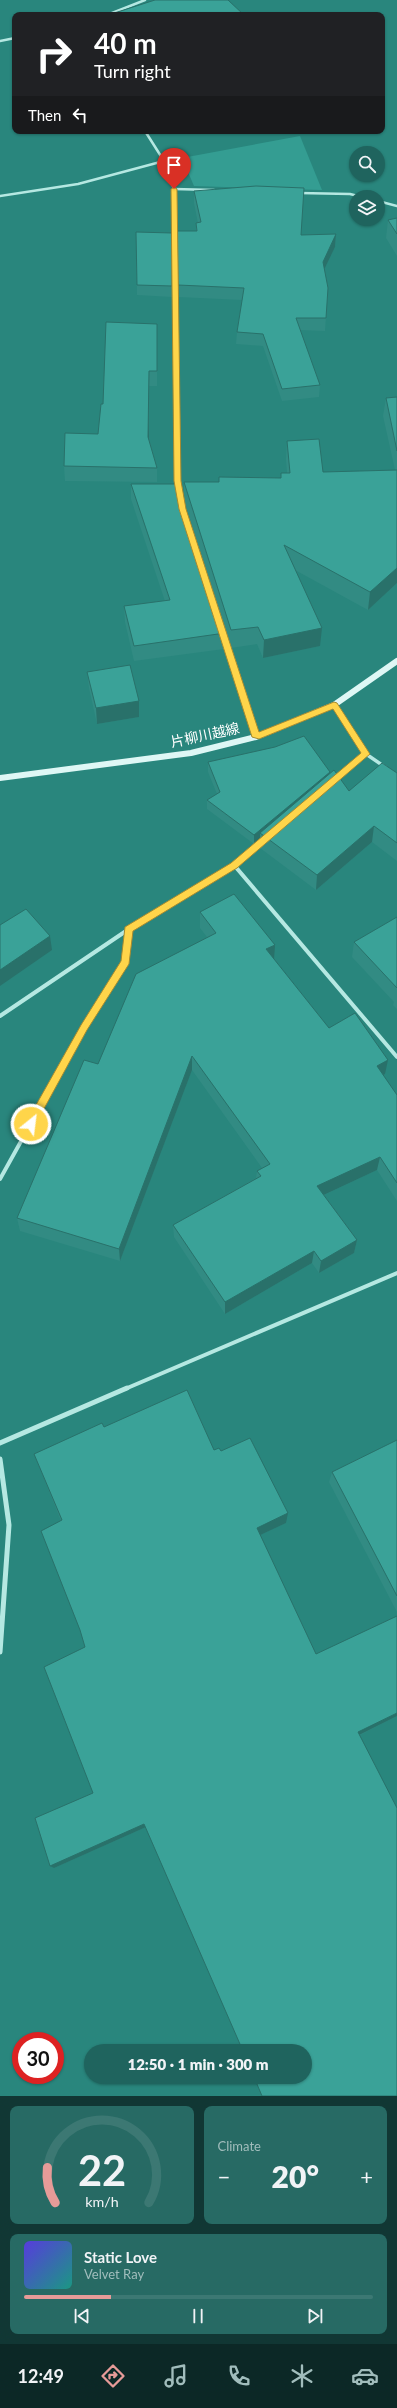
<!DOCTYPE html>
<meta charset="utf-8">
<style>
:root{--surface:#1f645e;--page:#276a64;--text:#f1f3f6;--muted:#a1bdbc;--line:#3c7873;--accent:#e69b98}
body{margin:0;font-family:Lato,"Noto Sans JP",sans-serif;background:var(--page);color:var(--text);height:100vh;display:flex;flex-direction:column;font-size:15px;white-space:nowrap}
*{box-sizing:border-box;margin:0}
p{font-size:13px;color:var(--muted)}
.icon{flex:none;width:22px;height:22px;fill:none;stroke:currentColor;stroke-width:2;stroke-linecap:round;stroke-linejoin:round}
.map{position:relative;height:2096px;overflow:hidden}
.drawer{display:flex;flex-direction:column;gap:10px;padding:10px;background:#113734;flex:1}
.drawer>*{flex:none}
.banner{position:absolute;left:12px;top:12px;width:373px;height:122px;border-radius:8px;box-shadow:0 1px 3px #0004;background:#202124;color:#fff;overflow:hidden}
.controls{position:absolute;left:349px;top:146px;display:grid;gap:8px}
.controls a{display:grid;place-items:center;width:36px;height:36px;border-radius:50%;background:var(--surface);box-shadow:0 1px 3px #0004;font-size:20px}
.speed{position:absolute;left:12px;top:2032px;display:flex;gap:8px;font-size:20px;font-weight:700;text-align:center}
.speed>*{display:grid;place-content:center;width:52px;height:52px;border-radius:50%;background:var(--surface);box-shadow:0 1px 3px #0004;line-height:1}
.speed .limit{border:6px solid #d22;background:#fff;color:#111}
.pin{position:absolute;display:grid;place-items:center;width:34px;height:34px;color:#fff;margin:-41px -17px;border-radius:50% 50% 50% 0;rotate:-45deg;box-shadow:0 0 4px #0007}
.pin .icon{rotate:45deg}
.me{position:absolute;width:44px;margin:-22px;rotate:29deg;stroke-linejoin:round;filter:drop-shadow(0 0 3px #0008)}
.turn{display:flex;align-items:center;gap:14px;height:84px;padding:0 16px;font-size:18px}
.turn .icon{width:52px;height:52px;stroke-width:2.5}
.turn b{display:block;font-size:28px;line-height:34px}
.then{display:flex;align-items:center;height:38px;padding:0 16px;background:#0003;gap:8px;font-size:15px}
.big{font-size:30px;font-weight:800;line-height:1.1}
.drawer .widget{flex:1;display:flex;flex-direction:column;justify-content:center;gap:6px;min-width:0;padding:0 14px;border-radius:8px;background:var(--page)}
.drawer .dial{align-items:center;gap:0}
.dial svg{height:104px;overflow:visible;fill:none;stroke:var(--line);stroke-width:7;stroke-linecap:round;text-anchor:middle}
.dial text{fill:var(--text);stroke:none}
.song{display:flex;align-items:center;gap:12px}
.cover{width:48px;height:48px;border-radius:6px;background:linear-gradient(135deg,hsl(250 70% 55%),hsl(170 70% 35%))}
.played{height:4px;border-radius:2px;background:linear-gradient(90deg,var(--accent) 25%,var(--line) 25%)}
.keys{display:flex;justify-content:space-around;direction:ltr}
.heat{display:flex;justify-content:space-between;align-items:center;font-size:22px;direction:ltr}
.drawer .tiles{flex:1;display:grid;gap:10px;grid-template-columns:1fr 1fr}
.widget:last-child{grid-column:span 2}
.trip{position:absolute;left:84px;top:2044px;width:228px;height:40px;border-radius:20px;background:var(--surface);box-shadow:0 1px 3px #0004;font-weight:800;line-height:40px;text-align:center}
.tabs{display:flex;height:64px;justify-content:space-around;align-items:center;background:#0c2826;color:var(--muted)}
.tabs .icon{width:28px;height:28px}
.tabs .current{color:var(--accent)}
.tabs b{font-size:18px;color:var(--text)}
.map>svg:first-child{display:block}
.green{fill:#349d92}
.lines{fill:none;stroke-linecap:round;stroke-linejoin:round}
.minor-far3{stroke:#b5e8e2;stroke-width:2.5}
.minor-far2{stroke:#b5e8e2;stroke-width:3.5}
.minor-far1{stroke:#b5e8e2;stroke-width:4}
.minor{stroke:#b5e8e2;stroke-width:5}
.secondary{stroke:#def7f5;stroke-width:6}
.wall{fill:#328b83}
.shaded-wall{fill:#29716a}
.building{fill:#3aa298;stroke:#29716a}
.route{fill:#ffd54a;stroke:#a68a30}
.labels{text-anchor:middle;stroke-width:4;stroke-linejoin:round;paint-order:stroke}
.street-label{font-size:14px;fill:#fff;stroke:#29867d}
</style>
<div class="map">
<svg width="397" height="2096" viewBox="0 0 397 2096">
<rect width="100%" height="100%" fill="#29867d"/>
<path class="green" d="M300,136L322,190L194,186L182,158Z"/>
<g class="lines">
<g class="minor-far3">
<path d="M107,15L145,0"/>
<path d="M0,41L15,38"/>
<path d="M145,131L164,161L174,189L176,366"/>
<path d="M174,189L214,190"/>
<path d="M299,193L350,194L362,197"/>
<path d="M0,196L78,184L164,161"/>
<path d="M378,201L397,206"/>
</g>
<g class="minor-far2">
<path d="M176,365L177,481L179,491"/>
<path d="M223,633L256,737"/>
<path d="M334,705L366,754L385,767"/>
<path d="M335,780L366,754"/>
</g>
<g class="minor-far1">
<path d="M234,865L397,1057"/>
<path d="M0,1016L129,929L234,865L264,840"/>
<path d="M0,1179L84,1028L126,962L129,929"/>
<path d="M125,1389L397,1273"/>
</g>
<g class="minor">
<path d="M0,1443L127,1388"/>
<path d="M0,1459L9,1525L0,1652"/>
</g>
<path class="secondary" d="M0,778L191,753L256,737L334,705L397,661"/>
</g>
<g class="wall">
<path d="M194,191L301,235L336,234L335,247L324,269L328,288L325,331L300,330L320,385L319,397L282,401L263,346L236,344L237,332L242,300L178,297L177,231H196V223H198L194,203Z"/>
<path d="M397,218V256L386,238L388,220Z"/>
<path d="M136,232L172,233V297L137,295Z"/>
<path d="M157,339V386H149V439L157,468V482L65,481L64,466L98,434Z"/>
<path d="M397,397V583L368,610L295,570L320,646L263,658L257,644L231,648L184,500V482H219L280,478L281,473H287L286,459L287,441L323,472L395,470L383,416L386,398Z"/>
<path d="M131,484L225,633L224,649L134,661L125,622L124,606L165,601L131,499Z"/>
<path d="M87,672L139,717L97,724L89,688Z"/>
<path d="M208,762L330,772L329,774L349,791L397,773V861L372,842L316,890L260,848V839L254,844L207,809V800L217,794L208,772Z"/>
<path d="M200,912L274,959L329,1028L385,1074L383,1075L397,1095V1201L377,1170L324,1195L357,1240L354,1253L319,1273L312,1263L225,1314L174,1237L173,1225L256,1178L257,1171L262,1168L192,1070L120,1261L20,1231L17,1218L98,1064L207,937L200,928Z"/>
<path d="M397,917V1009L393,1005L394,1002L352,957L354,942Z"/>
<path d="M104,1427L221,1451L286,1523L260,1535L316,1654L397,1716L360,1735L146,1827L54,1868L93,1793L85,1647L81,1632L41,1531L61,1521L38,1464L34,1454Z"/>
<path d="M397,1440V1612L329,1482L332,1472Z"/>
</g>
<g class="shaded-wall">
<path d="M336,234L335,247L322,274L323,262Z"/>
<path d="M149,371V452L148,437Z"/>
<path d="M397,568V583L368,610L370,592Z"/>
<path d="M322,628L320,646L263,658L264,640Z"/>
<path d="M139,701V717L97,724L96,708Z"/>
<path d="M330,772L329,781L260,833V839L254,844V835Z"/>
<path d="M374,826L372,842L316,890L317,875Z"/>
<path d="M50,936L52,950L0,986V970Z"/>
<path d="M275,945L274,960L266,949Z"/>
<path d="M192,1056V1070L120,1261L119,1249Z"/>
<path d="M388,1060L385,1074L374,1080L377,1066Z"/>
<path d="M380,1157L377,1170L315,1199L317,1186Z"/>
<path d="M357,1240L354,1253L319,1273L321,1261Z"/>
<path d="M314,1251L312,1263L225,1314V1302Z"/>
<path d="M288,1513L286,1523L256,1537L257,1528Z"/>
<path d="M397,1713V1716L355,1737L358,1732Z"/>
<path d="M144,1824L146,1827L54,1868L50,1866Z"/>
</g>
<g class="building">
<path d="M155,0H228L244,15H108Z"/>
<path d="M256,186L304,188L301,235L336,234L323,262L328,288L326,318H296L320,385L282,389L263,334L237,332L244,288L178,285L177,231H197L196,223L201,222L194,191Z"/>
<path d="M397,218V234L388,220Z"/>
<path d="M136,232L172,233V286L137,285Z"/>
<path d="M106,322L157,324V371H149L148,437L157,468L64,466L65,433L98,434L101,404H103Z"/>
<path d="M397,397V451L386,398Z"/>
<path d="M319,439L323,472L397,470V568L370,592L284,545L322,628L264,640L258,627L231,630L184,482H219V477L281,478V473H290L287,441Z"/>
<path d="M131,484H177L225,633L134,646L124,606L170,600Z"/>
<path d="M130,665L139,701L96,708L87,672Z"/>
<path d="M304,736L330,772L254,835L207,800L220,792L208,762L275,747Z"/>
<path d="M382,763L397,773V843L374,826L317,875L260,833L334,770L349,791Z"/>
<path d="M234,894L275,945L266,949L329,1028L355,1013L388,1060L377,1066L397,1095V1183L380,1157L317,1186L357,1240L321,1261L314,1251L225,1302L173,1225L261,1176L257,1171L270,1164L192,1056L119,1249L17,1218L84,1060L98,1064L136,974L216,933L200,912Z"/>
<path d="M26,909L50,936L0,970V925Z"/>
<path d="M397,917V988L354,942Z"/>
<path d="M187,1390L214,1450L219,1448L221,1451L250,1438L288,1513L257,1528L316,1654L397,1616V1713L358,1732L397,1808V2096H262L254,2077H305V2051H243L144,1824L50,1866L35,1818L93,1793L44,1667L85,1647L80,1630L41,1531L62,1520L34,1454L102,1423L104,1427Z"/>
<path d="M397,1440V1596L332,1472Z"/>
</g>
<path class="route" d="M174,187L177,189L181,481L186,509L259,732L334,702L337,703L370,754L237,868L133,931L129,964L87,1030L34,1127L31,1128L26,1124L27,1121L81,1025L121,961L125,927L231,863L361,753L333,709L259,739L252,737L179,509L174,481L171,189Z"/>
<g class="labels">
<g class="street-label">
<text transform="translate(205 735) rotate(-12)" y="5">片柳川越線</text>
</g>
</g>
</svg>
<div class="controls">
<a><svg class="icon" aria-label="search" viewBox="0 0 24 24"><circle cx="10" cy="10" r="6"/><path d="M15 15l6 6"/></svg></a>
<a><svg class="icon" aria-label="layers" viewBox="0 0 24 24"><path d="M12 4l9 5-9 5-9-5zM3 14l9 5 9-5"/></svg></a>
</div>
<div class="speed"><div class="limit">30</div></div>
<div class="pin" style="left:174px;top:189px;background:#d93025"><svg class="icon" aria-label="arrive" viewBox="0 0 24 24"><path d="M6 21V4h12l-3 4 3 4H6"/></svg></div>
<svg class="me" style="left:31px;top:1124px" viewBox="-20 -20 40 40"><circle r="17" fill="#ffd54a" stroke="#fff" stroke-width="3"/><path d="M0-11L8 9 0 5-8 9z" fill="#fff"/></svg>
<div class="trip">12:50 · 1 min · 300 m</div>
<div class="banner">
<div class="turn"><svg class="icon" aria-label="right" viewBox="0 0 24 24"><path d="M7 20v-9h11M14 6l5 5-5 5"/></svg><div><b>40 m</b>Turn right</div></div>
<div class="then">Then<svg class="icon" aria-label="left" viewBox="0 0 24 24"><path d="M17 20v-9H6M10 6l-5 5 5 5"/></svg></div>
</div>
</div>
<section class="drawer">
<div class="tiles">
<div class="widget dial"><svg viewBox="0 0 100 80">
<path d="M14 69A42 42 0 1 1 86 69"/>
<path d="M14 69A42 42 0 0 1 8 42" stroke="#e69b98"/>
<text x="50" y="56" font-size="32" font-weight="700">22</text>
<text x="50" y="72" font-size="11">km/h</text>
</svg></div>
<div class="widget"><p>Climate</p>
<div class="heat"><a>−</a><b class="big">20°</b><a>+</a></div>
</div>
<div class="widget">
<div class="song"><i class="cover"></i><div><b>Static Love</b><p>Velvet Ray</p></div></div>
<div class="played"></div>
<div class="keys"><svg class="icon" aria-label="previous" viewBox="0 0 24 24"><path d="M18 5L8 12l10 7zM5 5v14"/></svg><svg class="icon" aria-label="pause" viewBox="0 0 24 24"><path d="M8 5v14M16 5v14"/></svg><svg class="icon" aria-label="next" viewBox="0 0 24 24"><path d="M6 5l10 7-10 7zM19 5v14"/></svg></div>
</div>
</div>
</section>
<nav class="tabs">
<b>12:49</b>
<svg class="icon current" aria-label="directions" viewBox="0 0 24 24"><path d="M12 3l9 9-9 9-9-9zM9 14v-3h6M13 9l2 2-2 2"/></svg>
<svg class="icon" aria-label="music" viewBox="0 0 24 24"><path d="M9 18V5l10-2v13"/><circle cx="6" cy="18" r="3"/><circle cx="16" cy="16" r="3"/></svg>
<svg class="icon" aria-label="phone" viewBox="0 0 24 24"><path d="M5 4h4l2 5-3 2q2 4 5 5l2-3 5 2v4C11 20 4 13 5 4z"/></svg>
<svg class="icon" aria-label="climate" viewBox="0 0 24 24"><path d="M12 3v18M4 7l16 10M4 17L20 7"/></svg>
<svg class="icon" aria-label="car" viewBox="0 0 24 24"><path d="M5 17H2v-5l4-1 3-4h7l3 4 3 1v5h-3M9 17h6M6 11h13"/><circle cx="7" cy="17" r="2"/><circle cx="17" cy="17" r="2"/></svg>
</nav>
